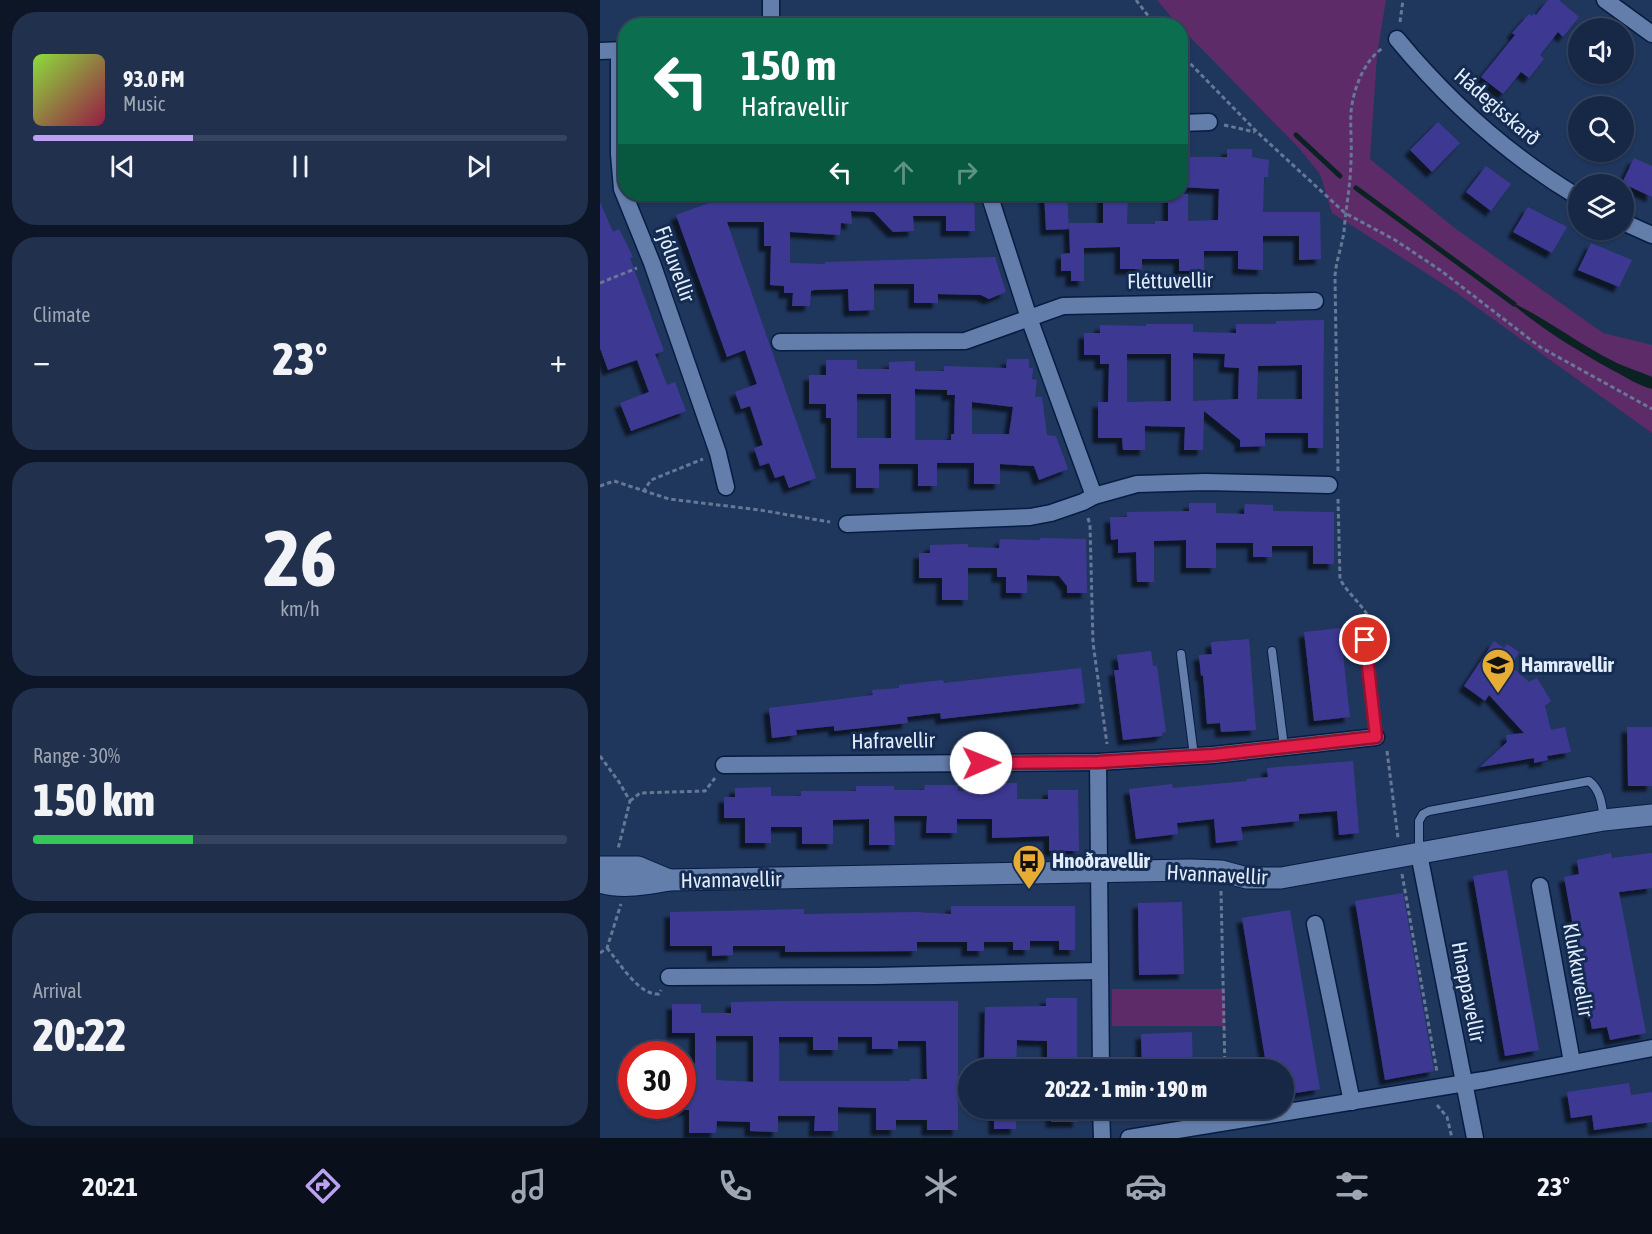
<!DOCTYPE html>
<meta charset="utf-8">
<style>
:root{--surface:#172846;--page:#20304d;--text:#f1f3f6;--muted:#9ea6b3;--line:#36445f;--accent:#bca0f2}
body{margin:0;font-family:"Asap Condensed",sans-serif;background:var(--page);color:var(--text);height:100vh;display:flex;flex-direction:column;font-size:22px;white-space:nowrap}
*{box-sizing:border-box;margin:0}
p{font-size:20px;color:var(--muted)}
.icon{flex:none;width:33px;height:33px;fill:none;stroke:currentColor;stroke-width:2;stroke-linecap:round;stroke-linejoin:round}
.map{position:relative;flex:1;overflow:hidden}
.panel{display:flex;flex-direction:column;gap:12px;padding:12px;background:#0d1626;width:600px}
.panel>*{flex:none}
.guide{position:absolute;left:18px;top:18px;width:570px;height:183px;border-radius:24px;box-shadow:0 2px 4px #0004,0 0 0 2px var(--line);background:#0b6e4f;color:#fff;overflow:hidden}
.controls{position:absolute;left:968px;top:18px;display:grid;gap:12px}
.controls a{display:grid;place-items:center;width:66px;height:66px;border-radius:50%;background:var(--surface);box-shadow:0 2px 4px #0004,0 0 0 2px var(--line);font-size:30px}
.speed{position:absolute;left:18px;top:1041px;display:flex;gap:12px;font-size:30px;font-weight:700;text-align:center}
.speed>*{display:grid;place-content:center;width:78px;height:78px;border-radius:50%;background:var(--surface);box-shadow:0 2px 4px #0004,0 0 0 2px var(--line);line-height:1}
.speed .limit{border:9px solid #d22;background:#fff;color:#111}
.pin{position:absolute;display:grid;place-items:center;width:51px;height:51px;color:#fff;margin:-26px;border:3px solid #fff;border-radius:50%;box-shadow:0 2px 6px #0007}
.me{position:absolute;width:66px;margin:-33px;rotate:89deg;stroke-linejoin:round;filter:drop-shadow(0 0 4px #0008)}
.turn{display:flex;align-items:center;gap:21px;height:126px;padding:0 24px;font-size:27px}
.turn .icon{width:78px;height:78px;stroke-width:2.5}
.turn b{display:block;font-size:42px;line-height:51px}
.lanes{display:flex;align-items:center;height:57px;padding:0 24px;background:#0003;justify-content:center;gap:30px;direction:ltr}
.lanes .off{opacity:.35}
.big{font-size:45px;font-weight:800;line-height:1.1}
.panel .card{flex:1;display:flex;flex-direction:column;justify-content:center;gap:9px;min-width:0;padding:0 21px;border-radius:24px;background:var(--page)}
.panel .dial{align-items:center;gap:0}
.dial b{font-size:78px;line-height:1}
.song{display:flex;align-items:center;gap:18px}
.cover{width:72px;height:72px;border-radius:9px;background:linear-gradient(135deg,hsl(90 70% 55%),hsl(340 70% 35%))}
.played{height:6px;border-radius:3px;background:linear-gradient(90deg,var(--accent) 30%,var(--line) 30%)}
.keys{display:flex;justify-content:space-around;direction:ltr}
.heat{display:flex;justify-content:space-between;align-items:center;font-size:33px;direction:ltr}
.charge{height:9px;border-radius:4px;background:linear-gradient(90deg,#34c759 30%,var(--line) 0)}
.trip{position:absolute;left:358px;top:1059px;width:336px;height:60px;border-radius:30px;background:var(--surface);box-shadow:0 2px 4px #0004,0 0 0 2px var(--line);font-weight:800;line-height:60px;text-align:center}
.dock{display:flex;height:96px;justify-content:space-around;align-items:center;background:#09101c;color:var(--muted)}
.dock .icon{width:42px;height:42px}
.dock .current{color:var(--accent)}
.dock b{font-size:27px;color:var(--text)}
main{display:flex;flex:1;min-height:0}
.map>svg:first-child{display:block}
.green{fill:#5d2b68}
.water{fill:#0b2223}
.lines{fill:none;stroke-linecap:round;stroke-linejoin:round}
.stream{stroke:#0b2223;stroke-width:5}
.building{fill:#3e3992;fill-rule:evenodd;filter:url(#shadow)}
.service-casing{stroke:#071c41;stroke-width:10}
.minor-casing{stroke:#071c41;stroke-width:19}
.tertiary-casing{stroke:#071c41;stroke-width:23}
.path{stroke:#667896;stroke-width:3;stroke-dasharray:4.5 3;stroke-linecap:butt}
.service{stroke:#637eaa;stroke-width:8}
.minor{stroke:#637eaa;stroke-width:16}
.tertiary{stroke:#637eaa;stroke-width:21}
.route-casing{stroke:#92132f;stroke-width:15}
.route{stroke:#e11d48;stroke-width:10}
.labels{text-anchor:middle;stroke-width:6;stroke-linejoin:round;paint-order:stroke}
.street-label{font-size:21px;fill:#e2ecfa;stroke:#152c52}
.poi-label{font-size:21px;font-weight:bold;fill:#e2ecfa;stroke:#152c52;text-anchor:start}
</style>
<main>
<section class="panel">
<div class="card">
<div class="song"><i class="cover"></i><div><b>93.0 FM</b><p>Music</p></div></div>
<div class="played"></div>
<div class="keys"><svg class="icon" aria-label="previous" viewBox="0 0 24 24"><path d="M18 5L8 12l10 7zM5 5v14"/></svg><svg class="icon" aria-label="pause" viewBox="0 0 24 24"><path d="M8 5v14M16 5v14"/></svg><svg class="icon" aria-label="next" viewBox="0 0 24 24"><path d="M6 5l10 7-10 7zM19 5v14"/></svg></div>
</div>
<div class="card"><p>Climate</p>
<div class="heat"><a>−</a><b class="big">23°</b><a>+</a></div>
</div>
<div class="card dial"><b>26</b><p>km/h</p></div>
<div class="card"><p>Range · 30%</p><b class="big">150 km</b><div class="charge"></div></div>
<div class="card"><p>Arrival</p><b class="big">20:22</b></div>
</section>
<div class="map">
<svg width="1052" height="1138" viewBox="0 0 1052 1138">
<defs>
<filter id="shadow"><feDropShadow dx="-5.5" dy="5.5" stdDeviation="1.5" flood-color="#0009"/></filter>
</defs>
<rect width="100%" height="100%" fill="#1f365d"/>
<g class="green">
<path d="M557,0H786L777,55L770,159L856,229L1003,333L1052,345V433L854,291L732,213L720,174L698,147L581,28L580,26L578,25Z"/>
<rect x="512" y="989" width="113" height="37"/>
</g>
<path class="water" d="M909,301C946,318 977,343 1013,361C1026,368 1040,371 1052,377V389C1039,386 1026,377 1014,371C977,350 941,329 909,301Z"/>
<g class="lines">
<g class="stream">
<path d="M696,135L740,176"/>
<path d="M756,188L914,304"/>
</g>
</g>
<g class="building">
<path d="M948,0H959L979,17L963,37L958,32L940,55L944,59L929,78L921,72L903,94L881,77L915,35L912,33L929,14L932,16L934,13L936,15Z"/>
<path d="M838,122L860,143L832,172L810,150Z"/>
<path d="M627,149H652V157L669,160L668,177H664L663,212H720L721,259L699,260V236H663V270L638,269V251H604V271H579V259H542V269H520V247L484,248V281H471V271H461V254L470,253L469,223H503V194H528L527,224H555V221H568V194H588V221L618,220L619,189L580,187V157H627Z"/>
<path d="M1034,158L1052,166V197L1022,183Z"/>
<path d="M886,166L911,184L891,211L866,192Z"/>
<path d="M154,194H374L375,231H346V216H313L314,231L293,232L274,212L251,211L252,224L241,223L240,235L190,232V263L225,264V262L395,257L406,292L389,299L381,295L338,294V303H314V284H274V310L249,311L248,289L214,290L211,291L210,306H192L193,293H184V286L170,285L171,246H164V222H127L216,478L189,488L184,475L175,478L169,463L160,466L154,448L163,445L150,406L141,409L135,392L157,384L145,350L127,357L76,215L128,196H154Z"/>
<path d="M444,194H467L469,229L446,230Z"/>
<path d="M0,202L13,232L19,229L33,257L30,258L64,351L55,354L67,385L75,382L86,411L31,431L20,403L49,392L37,360L8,370L0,348Z"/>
<path d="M928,207L967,227L952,253L913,232Z"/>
<path d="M991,243L1032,260L1019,287L978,270Z"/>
<path d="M724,320L723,448H708V433H665V446L640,447V440L604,411L603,450H584L585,427L545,426V450H523L522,438H498V402H508L509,364H500V355H484V333H500V325L546,326V324H593V332L636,333V324H676V321ZM593,353L625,354L624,367L639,368L638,399L593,401ZM527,354H571V401L527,402ZM702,365V399H657L658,366Z"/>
<path d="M407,359H429V368H433L432,379L437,380L435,397H442L447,435L456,436L468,469L439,480L434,466L400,464V484H374V463H337V486H318V464H279V488H256V468H231V418H226V404H209V375H226V360H257V369H289V362L315,361V371H344V366L406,368ZM315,389L347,390V395H355L354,434H351V440H315ZM257,394H291V438H257ZM372,402L413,407L409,434H372Z"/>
<path d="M589,503H616V513L644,514L645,504L673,505V511L734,512V564H713V546H672V557H653V543H616V568H586V540L554,541V582H537L536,552L518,553V539L511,540L510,517H527V512L589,511Z"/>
<path d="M440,538L486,539L487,593H467V586L459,576L427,575V593H406V577H397V568H368V600H342V578H319V553H330V545L368,544V547L399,548L400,539L440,540Z"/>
<path d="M740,628L750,717L714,721L704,632Z"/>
<path d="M649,639L656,730L621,732L620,723L607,724L603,675L601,676L599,655L612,654L611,642Z"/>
<path d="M894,641L904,648L907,644L919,652L911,666L929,682L937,678L951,701L945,706L951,730L965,727L971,752L947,756L948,760L934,763V758L880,767L907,742L906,735L924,733L889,695L885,701L864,686Z"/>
<path d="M551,651L553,666H557L566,732L562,733V736L523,740L514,670H519L517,655Z"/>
<path d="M481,668L485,703L341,719L340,713L323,715L307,717L308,723L234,731V726L196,730L197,735L172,738L169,708L273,695L272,690L299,688V685L343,680L344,683Z"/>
<path d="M1027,727H1052V786H1028Z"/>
<path d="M753,761L759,833L739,835L737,811L699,814V821L641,827L643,840L616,843L614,819L577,823L578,834L536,839L529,789L572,784L573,788L647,781L646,779L668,777L667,768Z"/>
<path d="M391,783H417V799H448V790H478L479,851H449V836L392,838V819H357V833H326L327,816H294L295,845H269V819L233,820V844H202V827H171V843H145V818H124V797H135V788L171,787V796H201V791H256V786H294V790H324L325,785H358V791L391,792Z"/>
<path d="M1011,853L1012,858L1052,853V888L1019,892L1046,1033L1010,1040L1007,1027L992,1029L964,877L979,874L977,860Z"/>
<path d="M907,870L939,1050L905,1056L873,876Z"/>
<path d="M803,893L834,1071L785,1080L755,901Z"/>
<path d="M582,902L584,974L539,975L538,903Z"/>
<path d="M351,906H475V950H459V941H430V950H413V942H384V951H367V942H317V951L185,952V946H133V955L112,956V946H70V912L204,909V914L316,912L351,914Z"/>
<path d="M690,910L720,1089L684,1095V1070H667L642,918Z"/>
<path d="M446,998H477V1057H447V1041L417,1040L416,1070L384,1069L385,1007L446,1006Z"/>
<path d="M190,1001H358V1130H327V1120H296V1130H276V1108L238,1107V1131H214L215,1116H178V1132L150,1131V1122L117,1121L116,1133H89V1110H82V1081H95V1033H72V1004H101V1013H131V1002ZM116,1036H153V1082L116,1080ZM179,1037H213V1050H238V1037H272V1049H298V1041H326L327,1079H310V1081H179Z"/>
<path d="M592,1032L593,1070H542L541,1034Z"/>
<path d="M1029,1083L1031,1095L1052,1092V1122L994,1130L992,1115L971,1118L967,1092Z"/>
<rect x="394" y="1108" width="22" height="21"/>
<path d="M452,1108H478V1122H451Z"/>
</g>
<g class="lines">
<defs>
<g id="service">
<path d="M765,640L776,737"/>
<path d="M672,651L684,747"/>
<path d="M581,654L594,756"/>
<path d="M819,852V821L823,814L829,811L989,781C1001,790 1002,806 1004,819"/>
</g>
<g id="minor">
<path d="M1005,0L1052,34"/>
<path d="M171,26V0"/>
<path d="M797,39C849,102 908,155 978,197"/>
<path d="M19,50V154L22,189L52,263L118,453L126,487"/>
<path d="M0,51L26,50"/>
<path d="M580,123L609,122"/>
<path d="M389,194L429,318L494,496"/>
<path d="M1023,222L1052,235"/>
<path d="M180,342L365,341L463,306L715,301"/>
<path d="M247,524L430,517L451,513L483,502L494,496L537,484L605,482L729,485"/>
<path d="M498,762L501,1070"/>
<path d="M124,765L498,762L613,755L776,737"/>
<path d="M819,854L875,1138"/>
<path d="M940,886L972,1062"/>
<path d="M715,924L752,1102"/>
<path d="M69,977L276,976L499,971"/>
<path d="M501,1108L502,1138"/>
<path d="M529,1138L884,1080L1052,1048"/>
</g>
<g id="tertiary">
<path d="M0,867H38L69,880"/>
<path d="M0,882C21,889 48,884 69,880L590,870L621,871L647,878H681L1004,820L1052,815"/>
</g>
</defs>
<use href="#service" class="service-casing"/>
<use href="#minor" class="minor-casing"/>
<use href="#tertiary" class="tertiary-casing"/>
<g class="path">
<path d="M536,0L556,26"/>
<path d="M800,22L803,0"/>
<path d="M580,53L657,132L745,213L795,240L840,270L940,347L1052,409"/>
<path d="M624,125L655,132"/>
<path d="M0,283L37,268"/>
<path d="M738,471L735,276C736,261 742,246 744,231C746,207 751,182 751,158C752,143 750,127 751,112C753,90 764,60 783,48"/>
<path d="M0,486L14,481L69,499L160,510L230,522"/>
<path d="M43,492L51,480L103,459"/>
<path d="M738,499L740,579C751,599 768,607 774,631"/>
<path d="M488,518L490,525L493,643L507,744"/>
<path d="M787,751L798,838"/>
<path d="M0,756L19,782L30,801L18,849"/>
<path d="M30,801L40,793L105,791L115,778"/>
<path d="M802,874L837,1072"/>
<path d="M621,891L625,1070"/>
<path d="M7,948C19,962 39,996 59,994L61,990"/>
<path d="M0,953L7,948L21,904"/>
<path d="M837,1105L847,1117L852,1138"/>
</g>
<use href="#service" class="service"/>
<use href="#minor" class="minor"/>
<use href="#tertiary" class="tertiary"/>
</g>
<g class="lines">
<defs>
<path id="route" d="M381,763L498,762L613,755L776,737L765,640"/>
</defs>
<use href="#route" class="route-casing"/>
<use href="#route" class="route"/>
</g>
<defs>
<symbol id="school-pin" viewBox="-11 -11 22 30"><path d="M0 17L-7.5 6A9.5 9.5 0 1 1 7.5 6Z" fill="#e7ac36" stroke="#152c52"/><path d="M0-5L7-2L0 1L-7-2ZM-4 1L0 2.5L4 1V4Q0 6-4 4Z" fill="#111"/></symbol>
<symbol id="bus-pin" viewBox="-11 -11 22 30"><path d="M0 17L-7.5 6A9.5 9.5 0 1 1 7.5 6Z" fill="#e7ac36" stroke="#152c52"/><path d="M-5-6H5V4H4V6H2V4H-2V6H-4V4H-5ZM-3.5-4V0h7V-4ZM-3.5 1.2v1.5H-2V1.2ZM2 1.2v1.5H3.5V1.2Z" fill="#111"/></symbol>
</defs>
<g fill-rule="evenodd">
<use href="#school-pin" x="879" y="646" width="38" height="52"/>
<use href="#bus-pin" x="410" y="842" width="38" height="52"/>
</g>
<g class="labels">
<g class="street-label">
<text transform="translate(897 107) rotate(41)" y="7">Hádegisskarð</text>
<text transform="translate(75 264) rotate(70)" y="7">Fjóluvellir</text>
<text transform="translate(570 281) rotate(-1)" y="7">Fléttuvellir</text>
<text transform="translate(293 741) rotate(-1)" y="7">Hafravellir</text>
<text transform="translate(617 875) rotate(3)" y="7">Hvannavellir</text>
<text transform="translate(131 880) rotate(-1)" y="7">Hvannavellir</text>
<text transform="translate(978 970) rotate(80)" y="7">Klukkuvellir</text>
<text transform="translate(868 992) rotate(79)" y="7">Hnappavellir</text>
</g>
<g class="poi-label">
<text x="921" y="672">Hamravellir</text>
<text x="452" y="868">Hnoðravellir</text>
</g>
</g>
</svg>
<div class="controls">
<a><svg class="icon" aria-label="sound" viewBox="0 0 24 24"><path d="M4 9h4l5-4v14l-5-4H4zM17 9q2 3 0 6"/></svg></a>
<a><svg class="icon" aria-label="search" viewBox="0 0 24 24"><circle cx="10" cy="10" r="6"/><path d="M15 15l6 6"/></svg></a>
<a><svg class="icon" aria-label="layers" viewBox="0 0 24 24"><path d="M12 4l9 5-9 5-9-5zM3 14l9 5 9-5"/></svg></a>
</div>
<div class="speed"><div class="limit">30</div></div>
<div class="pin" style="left:765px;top:640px;background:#d93025"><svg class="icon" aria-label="arrive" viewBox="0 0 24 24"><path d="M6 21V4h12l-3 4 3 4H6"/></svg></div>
<svg class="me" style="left:381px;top:763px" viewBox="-20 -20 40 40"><circle r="19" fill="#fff"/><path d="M0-13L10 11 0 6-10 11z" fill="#e11d48"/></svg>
<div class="trip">20:22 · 1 min · 190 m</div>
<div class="guide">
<div class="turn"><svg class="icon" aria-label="left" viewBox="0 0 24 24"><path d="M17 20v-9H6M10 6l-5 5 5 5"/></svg><div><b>150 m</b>Hafravellir</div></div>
<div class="lanes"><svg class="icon" aria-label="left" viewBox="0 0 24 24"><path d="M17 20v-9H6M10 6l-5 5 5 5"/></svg><svg class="icon off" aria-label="ahead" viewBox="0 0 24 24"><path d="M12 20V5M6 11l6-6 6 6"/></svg><svg class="icon off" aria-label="right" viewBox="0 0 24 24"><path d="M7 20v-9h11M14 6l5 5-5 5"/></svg></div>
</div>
</div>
</main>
<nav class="dock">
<b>20:21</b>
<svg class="icon current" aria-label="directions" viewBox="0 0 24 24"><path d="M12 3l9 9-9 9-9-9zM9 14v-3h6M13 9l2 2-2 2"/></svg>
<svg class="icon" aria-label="music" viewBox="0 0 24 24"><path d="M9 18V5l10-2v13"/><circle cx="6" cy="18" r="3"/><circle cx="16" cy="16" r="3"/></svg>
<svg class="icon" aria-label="phone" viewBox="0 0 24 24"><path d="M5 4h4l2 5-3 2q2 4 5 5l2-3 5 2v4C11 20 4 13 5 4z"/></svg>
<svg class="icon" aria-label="climate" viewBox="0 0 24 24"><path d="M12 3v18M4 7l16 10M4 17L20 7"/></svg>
<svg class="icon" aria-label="car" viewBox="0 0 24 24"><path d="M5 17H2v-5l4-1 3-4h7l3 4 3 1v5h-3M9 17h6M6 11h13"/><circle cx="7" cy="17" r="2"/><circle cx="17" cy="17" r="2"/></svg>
<svg class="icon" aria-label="filters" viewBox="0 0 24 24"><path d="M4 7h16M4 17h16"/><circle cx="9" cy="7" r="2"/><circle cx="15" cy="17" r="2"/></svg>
<b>23°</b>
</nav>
